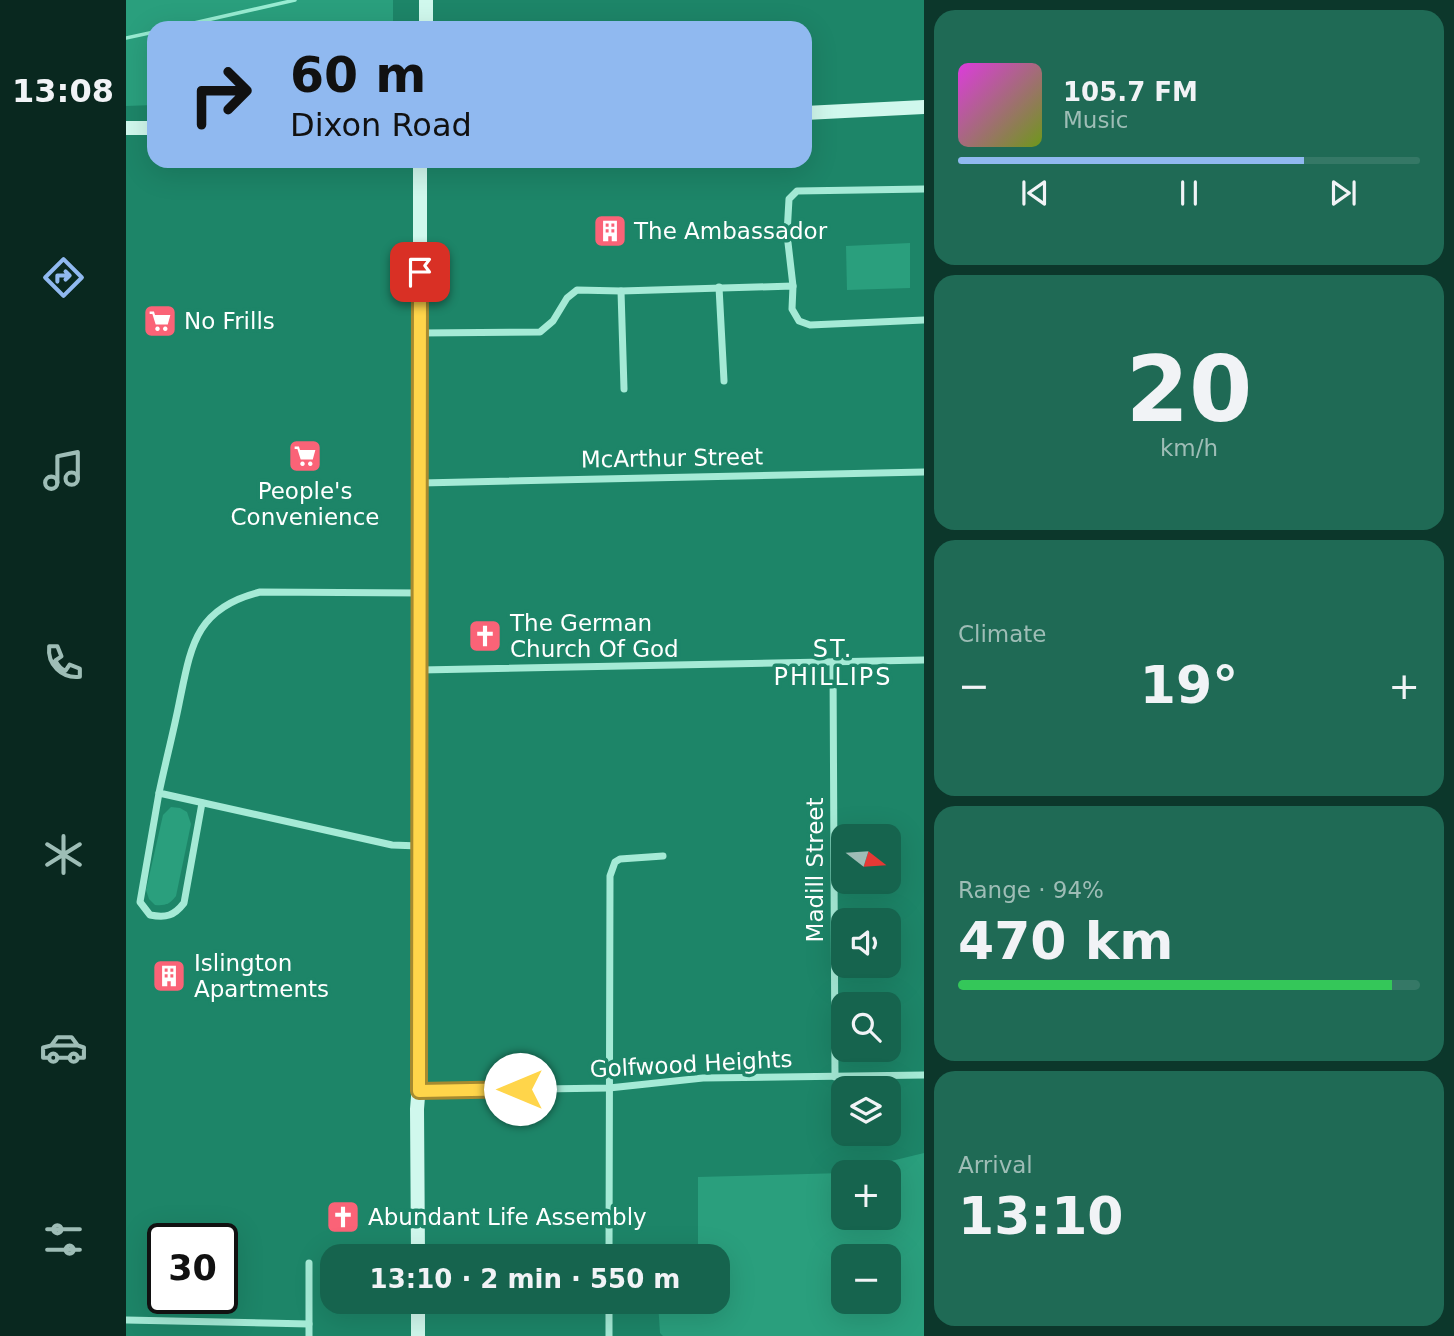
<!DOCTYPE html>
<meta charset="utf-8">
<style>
:root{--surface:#16644e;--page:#1f6a55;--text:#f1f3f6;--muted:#9ebdb6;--line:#357866;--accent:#90b9f0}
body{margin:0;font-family:"DejaVu Sans",sans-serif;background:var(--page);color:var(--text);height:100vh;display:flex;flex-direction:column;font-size:26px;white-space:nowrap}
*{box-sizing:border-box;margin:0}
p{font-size:23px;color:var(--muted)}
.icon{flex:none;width:38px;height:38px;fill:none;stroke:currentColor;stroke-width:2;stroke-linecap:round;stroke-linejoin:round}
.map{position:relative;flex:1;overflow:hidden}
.sheet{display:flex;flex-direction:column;gap:10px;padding:10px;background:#0c372b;width:530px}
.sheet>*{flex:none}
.banner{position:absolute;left:21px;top:21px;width:665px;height:147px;border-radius:21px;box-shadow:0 7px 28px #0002;background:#90b9f0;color:#111;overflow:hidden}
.needle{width:46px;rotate:107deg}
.tools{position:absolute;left:705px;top:824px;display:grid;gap:14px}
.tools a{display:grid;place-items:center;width:70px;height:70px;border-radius:14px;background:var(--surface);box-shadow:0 7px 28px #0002;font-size:35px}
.speed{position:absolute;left:21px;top:1223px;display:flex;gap:14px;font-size:35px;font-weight:700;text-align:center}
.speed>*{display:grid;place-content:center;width:91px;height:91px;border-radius:50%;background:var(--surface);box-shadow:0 7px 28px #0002;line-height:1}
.speed .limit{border:4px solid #111;border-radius:10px;background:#fff;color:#111}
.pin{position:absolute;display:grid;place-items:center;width:60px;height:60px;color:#fff;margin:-30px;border-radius:14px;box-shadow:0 4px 10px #0006}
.me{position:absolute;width:77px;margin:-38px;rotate:270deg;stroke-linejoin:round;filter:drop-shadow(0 0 5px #0008)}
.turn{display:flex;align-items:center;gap:24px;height:147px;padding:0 28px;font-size:32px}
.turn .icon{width:91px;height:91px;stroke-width:2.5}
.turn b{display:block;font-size:49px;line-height:60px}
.big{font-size:52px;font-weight:700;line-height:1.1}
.sheet .card{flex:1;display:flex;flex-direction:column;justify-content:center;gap:10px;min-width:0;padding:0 24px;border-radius:21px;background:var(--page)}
.sheet .dial{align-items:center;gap:0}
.dial b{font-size:91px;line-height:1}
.song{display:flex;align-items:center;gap:21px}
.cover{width:84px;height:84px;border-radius:10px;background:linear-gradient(135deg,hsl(300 70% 55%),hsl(80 70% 35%))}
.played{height:7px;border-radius:4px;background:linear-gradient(90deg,var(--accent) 75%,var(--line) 75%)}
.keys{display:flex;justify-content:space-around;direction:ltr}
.heat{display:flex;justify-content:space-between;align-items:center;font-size:38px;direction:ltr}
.charge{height:10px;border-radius:5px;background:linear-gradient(90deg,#34c759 94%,var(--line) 0)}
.trip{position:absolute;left:194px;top:1244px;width:410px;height:70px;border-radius:21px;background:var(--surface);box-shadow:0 7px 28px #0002;font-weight:700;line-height:70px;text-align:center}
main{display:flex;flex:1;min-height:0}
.tabs{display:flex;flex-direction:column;width:126px;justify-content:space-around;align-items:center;background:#09281f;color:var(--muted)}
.tabs .icon{width:49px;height:49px}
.tabs .selected{color:var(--accent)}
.tabs b{font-size:32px;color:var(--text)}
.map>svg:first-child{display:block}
.green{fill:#2a9f7d;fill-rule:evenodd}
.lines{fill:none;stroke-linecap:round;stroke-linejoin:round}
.stream{stroke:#98ecd2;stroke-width:3.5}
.street{stroke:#a5ead6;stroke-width:7}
.secondary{stroke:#d0f8ed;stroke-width:14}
.route-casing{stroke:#a68a30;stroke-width:18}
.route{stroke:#ffd54a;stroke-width:12}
.labels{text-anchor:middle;stroke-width:7;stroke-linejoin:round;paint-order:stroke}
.poi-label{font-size:23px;fill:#fff;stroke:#1d8568;text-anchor:start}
.street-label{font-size:23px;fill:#fff;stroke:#1d8568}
.neighbourhood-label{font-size:24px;letter-spacing:2px;fill:#fff;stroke:#1d8568}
</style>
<main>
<nav class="tabs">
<b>13:08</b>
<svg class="icon selected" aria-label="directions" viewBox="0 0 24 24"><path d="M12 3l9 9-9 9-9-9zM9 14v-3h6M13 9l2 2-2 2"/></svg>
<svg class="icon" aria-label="music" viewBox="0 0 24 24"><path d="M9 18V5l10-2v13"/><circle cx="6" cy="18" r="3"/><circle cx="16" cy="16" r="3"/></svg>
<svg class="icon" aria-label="phone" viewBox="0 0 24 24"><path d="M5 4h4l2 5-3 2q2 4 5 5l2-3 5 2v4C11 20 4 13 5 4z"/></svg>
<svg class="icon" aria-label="climate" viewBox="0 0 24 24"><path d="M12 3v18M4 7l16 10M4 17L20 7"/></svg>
<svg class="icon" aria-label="car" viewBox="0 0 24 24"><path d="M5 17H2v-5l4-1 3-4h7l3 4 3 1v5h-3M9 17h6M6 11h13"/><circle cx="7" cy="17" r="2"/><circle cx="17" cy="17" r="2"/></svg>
<svg class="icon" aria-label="filters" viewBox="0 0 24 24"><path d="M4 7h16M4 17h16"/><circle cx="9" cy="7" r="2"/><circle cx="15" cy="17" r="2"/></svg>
</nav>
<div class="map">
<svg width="798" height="1336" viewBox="0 0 798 1336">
<rect width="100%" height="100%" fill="#1d8568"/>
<g class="green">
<path d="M0,0H267V28H28V105L0,106Z"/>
<path d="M784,243V288L721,290L720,246Z"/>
<path d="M45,807L54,808L61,812L65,824L50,896C44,904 39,906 29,905L23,899L20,890L37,815Z"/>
<path d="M798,1153V1336H537L534,1333L532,1302H592V1256H572V1177L717,1173L718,1218H763V1172H720ZM763,1256V1302H718V1256Z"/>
</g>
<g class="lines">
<g class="stream">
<path d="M46,28L169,0"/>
<path d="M0,38L28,32"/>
</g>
<g class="street">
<path d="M667,286L661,234L663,199L671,191L798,189"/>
<path d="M593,287L598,381"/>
<path d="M495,291L498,389"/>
<path d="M295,333L414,332L427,321L441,298L451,290L495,291L667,286L666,309L673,321L684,325L798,320"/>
<path d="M295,483L798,472"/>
<path d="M707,662L709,1077"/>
<path d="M295,670L798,660"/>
<path d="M33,793L14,902L24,915C40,918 48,916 58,903L76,803"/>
<path d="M293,846L266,845L33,793C39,764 47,734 53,704C65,646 69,608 134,592L295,593"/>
<path d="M293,1091L483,1088L577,1078L798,1075"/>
<path d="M483,1256L484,876L489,862L494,859L537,856"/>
<path d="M0,1320L183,1324"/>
<path d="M183,1336V1263"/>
<path d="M483,1336V1302"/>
</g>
<g class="secondary">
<path d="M300,0V28"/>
<path d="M679,113L798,107"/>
<path d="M0,128H28"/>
<path d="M292,1256L291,1109L294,1072V161"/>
<path d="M292,1302V1336"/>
</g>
</g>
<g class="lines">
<defs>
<path id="route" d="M294,272L293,1091L394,1089"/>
</defs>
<use href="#route" class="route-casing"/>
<use href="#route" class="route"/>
</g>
<defs>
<symbol id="building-square" viewBox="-11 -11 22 22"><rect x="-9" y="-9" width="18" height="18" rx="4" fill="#fa6377" stroke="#1d8568"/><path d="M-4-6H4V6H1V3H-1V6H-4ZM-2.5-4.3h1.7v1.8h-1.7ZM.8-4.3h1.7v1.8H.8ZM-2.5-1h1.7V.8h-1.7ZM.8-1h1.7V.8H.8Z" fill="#fff"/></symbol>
<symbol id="supermarket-square" viewBox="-11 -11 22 22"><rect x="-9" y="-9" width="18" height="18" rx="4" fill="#fa6377" stroke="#1d8568"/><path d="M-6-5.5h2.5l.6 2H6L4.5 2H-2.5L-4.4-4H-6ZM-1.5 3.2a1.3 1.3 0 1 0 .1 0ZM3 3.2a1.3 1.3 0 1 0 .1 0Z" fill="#fff"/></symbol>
<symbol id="church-square" viewBox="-11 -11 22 22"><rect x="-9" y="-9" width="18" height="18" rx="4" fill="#fa6377" stroke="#1d8568"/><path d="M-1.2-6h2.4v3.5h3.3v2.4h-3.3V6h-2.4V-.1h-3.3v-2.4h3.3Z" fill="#fff"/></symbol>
</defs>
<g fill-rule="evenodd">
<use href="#building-square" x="465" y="212" width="38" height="38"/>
<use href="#supermarket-square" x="15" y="302" width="38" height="38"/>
<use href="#supermarket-square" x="160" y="437" width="38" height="38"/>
<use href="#church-square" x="340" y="617" width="38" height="38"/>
<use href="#building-square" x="24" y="957" width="38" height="38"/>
<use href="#church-square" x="198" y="1198" width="38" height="38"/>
</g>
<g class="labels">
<g class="poi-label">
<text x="508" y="239">The Ambassador</text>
<text x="58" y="329">No Frills</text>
<text x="179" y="499" text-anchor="middle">People's<tspan x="179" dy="26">Convenience</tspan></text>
<text x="384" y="631">The German<tspan x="384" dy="26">Church Of God</tspan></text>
<text x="68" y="971">Islington<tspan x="68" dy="26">Apartments</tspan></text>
<text x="242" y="1225">Abundant Life Assembly</text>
</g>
<g class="street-label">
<text transform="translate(546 458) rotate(-1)" y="8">McArthur Street</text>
<text transform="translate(689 870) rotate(-90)" y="8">Madill Street</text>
<text transform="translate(565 1064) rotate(-3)" y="8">Golfwood Heights</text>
</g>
<g class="neighbourhood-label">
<text x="707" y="657">ST.<tspan x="707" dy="28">PHILLIPS</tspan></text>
</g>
</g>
</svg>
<div class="tools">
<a><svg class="needle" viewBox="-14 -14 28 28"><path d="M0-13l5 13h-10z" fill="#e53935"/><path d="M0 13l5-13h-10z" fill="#9ebdb6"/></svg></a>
<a><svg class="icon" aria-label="sound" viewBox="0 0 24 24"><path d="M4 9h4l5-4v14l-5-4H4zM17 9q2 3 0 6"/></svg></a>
<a><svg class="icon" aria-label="search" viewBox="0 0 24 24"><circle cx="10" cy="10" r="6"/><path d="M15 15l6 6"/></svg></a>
<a><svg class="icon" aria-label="layers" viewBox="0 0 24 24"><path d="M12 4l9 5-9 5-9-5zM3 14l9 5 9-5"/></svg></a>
<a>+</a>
<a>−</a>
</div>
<div class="speed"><div class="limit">30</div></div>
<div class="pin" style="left:294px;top:272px;background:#d93025"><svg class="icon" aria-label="arrive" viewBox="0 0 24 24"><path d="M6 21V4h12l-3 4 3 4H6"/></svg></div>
<svg class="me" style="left:394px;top:1089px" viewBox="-20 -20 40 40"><circle r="19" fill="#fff"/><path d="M0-13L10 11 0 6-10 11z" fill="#ffd54a"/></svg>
<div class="trip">13:10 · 2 min · 550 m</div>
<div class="banner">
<div class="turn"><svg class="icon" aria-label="right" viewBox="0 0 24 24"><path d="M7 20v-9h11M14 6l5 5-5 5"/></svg><div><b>60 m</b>Dixon Road</div></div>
</div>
</div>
<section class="sheet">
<div class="card">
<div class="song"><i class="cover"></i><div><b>105.7 FM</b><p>Music</p></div></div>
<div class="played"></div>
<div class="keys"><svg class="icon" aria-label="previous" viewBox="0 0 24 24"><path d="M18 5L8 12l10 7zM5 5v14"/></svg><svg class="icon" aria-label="pause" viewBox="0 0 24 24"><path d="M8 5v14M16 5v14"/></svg><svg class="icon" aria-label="next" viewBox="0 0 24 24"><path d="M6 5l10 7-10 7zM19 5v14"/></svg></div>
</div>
<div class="card dial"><b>20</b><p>km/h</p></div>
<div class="card"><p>Climate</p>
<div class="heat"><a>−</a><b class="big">19°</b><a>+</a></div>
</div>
<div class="card"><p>Range · 94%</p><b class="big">470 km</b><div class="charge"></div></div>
<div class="card"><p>Arrival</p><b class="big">13:10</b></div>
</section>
</main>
